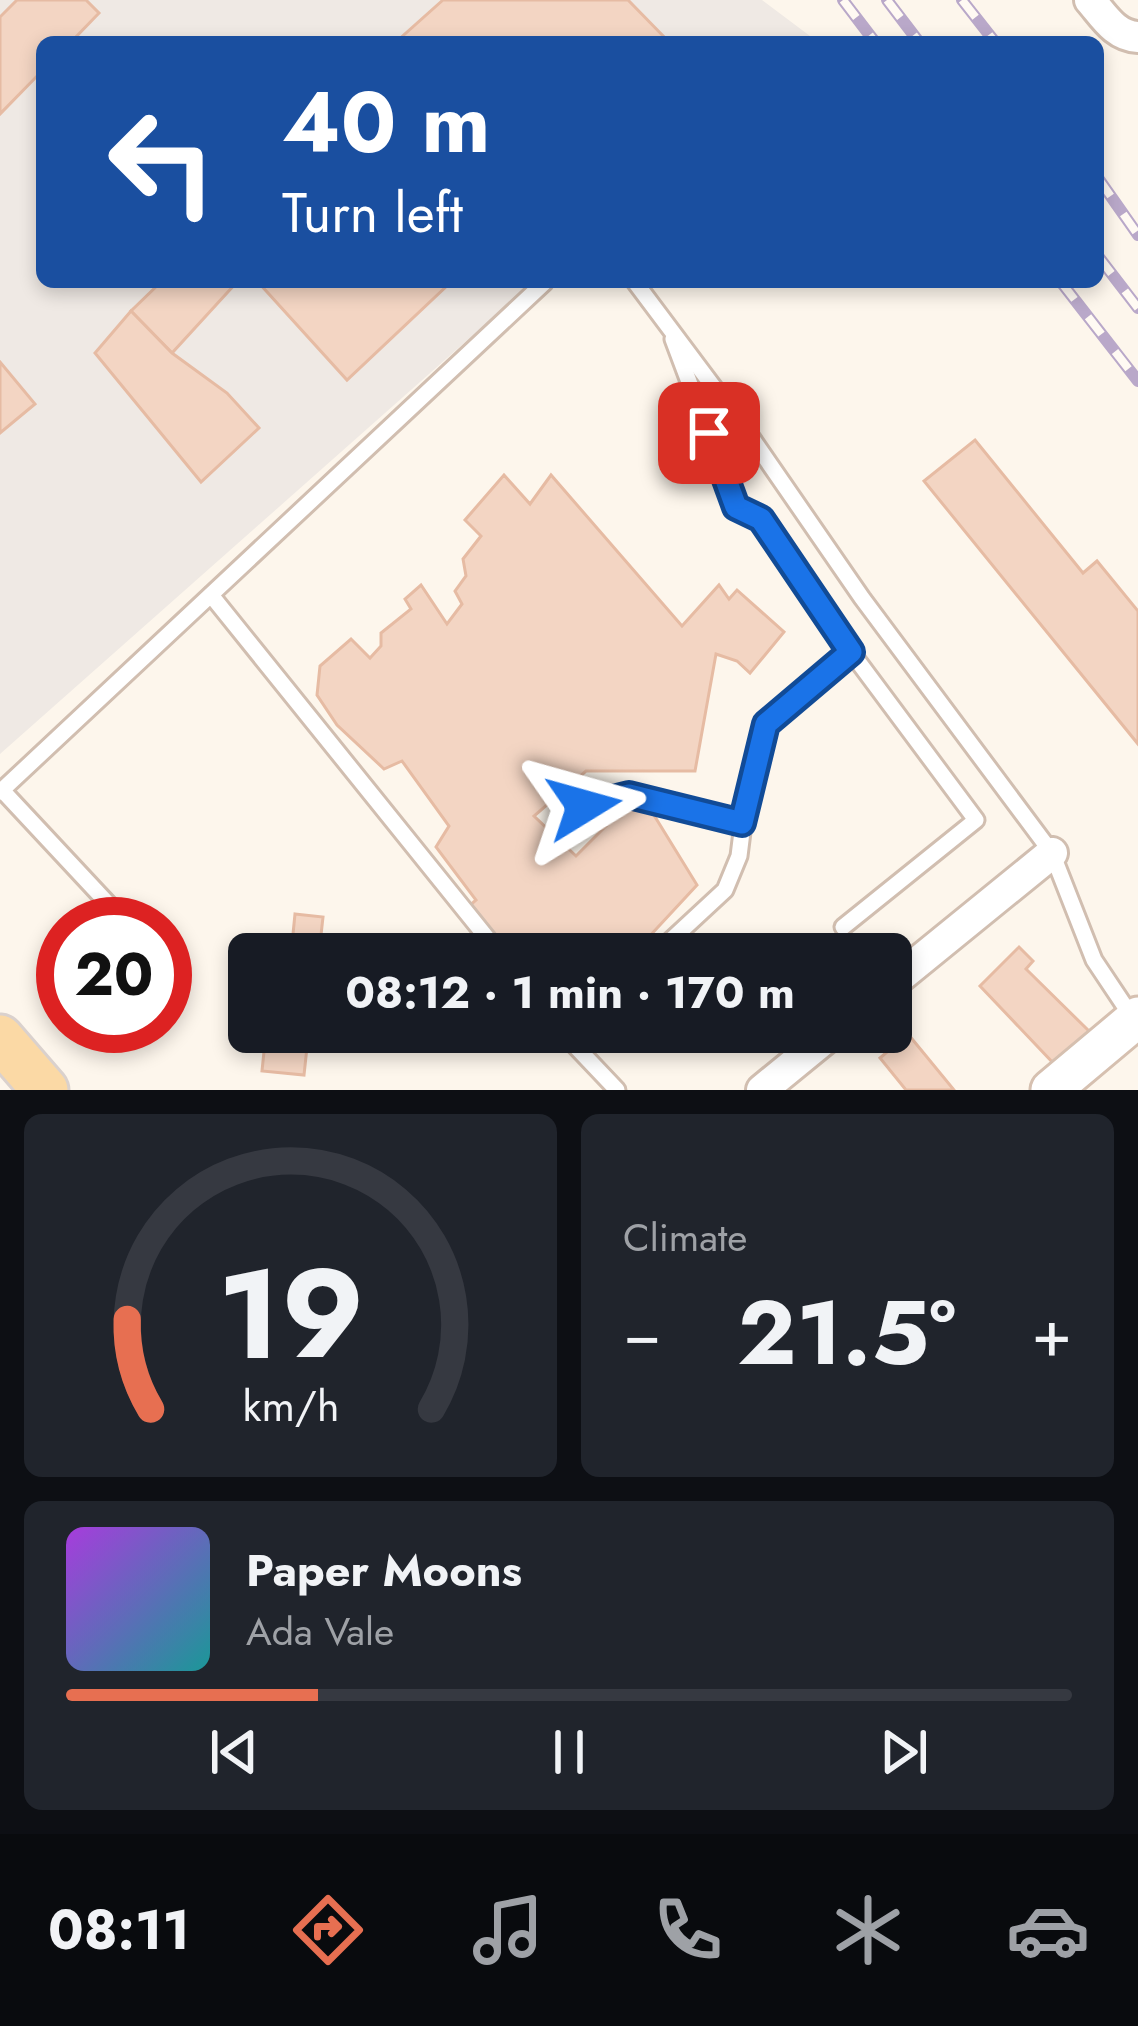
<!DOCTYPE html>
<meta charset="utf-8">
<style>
:root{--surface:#171b24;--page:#20242c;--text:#f1f3f6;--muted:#9ea1a6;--line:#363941;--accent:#e76f51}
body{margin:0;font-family:Jost,sans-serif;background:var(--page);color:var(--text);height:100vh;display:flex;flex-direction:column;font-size:45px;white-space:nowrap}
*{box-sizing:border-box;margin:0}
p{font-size:39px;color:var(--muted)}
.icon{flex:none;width:66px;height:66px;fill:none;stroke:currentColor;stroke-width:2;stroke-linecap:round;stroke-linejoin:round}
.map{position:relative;height:1090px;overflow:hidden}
.drawer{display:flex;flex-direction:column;gap:24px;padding:24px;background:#0d0f14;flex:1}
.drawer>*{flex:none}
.hud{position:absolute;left:36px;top:36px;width:1068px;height:252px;border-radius:18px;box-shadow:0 6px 18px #0003;background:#1a4fa0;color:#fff;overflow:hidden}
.speed{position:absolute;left:36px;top:897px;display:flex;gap:24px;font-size:60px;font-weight:700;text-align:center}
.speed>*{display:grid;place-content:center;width:156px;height:156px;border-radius:50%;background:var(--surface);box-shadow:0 6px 18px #0003;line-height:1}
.speed .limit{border:18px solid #d22;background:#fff;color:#111}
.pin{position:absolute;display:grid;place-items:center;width:102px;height:102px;color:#fff;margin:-51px;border-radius:24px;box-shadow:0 6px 18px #0006}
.me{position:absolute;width:132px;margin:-66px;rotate:82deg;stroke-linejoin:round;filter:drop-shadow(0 0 9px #0008)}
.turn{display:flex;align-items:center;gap:42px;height:252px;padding:0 48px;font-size:54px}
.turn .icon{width:156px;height:156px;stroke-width:2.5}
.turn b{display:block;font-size:84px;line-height:102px}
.big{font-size:90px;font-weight:700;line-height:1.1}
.drawer .tile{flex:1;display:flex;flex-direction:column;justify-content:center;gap:18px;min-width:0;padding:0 42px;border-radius:18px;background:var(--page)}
.drawer .dial{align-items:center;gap:0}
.dial svg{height:312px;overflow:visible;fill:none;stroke:var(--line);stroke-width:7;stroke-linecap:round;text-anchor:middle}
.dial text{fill:var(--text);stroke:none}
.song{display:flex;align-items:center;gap:36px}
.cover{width:144px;height:144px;border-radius:18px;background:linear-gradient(135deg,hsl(280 70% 55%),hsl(180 70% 35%))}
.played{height:12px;border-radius:6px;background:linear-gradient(90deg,var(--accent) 25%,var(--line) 25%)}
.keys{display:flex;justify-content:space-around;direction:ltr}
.heat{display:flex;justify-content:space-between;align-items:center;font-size:66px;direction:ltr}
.drawer .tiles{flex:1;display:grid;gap:24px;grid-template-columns:1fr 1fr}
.tile:last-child{grid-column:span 2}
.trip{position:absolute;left:228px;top:933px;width:684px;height:120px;border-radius:18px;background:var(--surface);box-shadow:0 6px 18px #0003;font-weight:700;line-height:120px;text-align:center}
.tab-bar{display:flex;height:192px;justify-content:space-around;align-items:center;background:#090b0e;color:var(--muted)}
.tab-bar .icon{width:84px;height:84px}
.tab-bar .active{color:var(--accent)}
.tab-bar b{font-size:54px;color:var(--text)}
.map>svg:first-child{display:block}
.industrial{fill:#efe9e4}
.building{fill:#f3d5c3;stroke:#e6bba3;stroke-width:3}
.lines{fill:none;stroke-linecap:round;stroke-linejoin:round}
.service-casing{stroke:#d1beb0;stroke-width:21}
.minor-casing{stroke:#d1beb0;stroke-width:36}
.secondary-casing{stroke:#d6c0b0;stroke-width:45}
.primary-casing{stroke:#dad1cd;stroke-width:51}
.service{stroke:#fff;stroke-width:15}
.minor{stroke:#fff;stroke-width:30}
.secondary{stroke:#fff;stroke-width:39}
.primary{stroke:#fbd9a5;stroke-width:45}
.rail-casing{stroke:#b9a8c9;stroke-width:12}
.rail{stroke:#fffaf3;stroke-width:8;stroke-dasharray:22;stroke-linecap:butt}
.route-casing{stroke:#114b97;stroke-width:30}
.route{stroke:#1a73e8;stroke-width:21}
</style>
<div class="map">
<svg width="1138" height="1090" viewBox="0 0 1138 1090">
<rect width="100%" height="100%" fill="#fdf6ec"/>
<path class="industrial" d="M0,0H762L810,36L804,42H42V282H533L0,754Z"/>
<g class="building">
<path d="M17,0H86L99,13L71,42H42V71L0,114V17Z"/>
<path d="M443,0H628L669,42H396Z"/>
<path d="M161,282H237L172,353L131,311Z"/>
<path d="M258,282H451L347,380Z"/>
<path d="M131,311L172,353L227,393L259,428L201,482L95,353Z"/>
<path d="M0,362L35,404L0,433Z"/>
<path d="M975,440L1083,573L1097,561L1138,611V744L924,481Z"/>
<path d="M504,475L530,504L551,475L682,626L719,585L729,599L737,590L784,632L750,673L737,661L716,654L695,771H586L534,816L576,856L623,809L652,812L697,885L633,954H511L468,907L476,900L436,847L449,826L402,761L384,769L337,725L317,695L320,666L351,639L370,658L381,646V633L411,609L405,599L421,585L447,624L462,604L455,591L466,576L463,559L481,536L465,520Z"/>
<path d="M295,914L323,917L321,935L342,936L341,954H291Z"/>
<path d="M1019,947L1033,961L1026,969L1091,1033L1057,1067L980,986Z"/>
<path d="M266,1032H333L331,1049L307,1047L304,1075L262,1071Z"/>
<path d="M908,1034L954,1090H906L880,1058Z"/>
</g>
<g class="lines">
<defs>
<g id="service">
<path d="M635,282L751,437L862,598L1052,853L1094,960L1132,1017"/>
<path d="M673,339L736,507L761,519L851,652L976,820L843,927"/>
<path d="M211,595L500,954"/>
<path d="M2,790L127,924"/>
<path d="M0,792L545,282"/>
<path d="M583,806L629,795L742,823"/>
<path d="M656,954L725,890L739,856L747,792L766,724L851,652"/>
<path d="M562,1032L617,1090"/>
</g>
<g id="minor">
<path d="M1090,0C1104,16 1115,36 1138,37"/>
<path d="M891,984L1052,853"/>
<path d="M762,1090L833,1032"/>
</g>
<path id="secondary" d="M1051,1090L1138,1017"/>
<path id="primary" d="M0,1038L45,1090"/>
</defs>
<use href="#service" class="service-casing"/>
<use href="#minor" class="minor-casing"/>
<use href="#secondary" class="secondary-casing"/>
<use href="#primary" class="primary-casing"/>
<use href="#service" class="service"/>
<use href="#minor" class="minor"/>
<use href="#secondary" class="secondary"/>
<use href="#primary" class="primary"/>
<defs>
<g id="rail">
<path d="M843,0L875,42"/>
<path d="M887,0L919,42"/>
<path d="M962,0L995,42"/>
<path d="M1098,178L1138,235"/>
<path d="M1098,256L1138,308"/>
<path d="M1061,282L1138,381"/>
</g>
</defs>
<use href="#rail" class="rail-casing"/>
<use href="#rail" class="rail"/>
</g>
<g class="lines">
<defs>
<path id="route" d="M584,806L629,795L742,823L766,724L851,652L761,519L736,507L709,433"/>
</defs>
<use href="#route" class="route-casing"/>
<use href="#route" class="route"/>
</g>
</svg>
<div class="speed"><div class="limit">20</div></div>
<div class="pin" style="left:709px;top:433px;background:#d93025"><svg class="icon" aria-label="arrive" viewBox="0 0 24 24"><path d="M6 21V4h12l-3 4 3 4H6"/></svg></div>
<svg class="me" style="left:584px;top:806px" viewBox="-20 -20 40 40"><path d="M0-17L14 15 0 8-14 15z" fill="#1a73e8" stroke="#fff" stroke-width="4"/></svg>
<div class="trip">08:12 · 1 min · 170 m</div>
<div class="hud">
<div class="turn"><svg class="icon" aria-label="left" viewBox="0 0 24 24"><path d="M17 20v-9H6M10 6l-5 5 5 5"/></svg><div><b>40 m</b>Turn left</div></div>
</div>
</div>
<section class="drawer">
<div class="tiles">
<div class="tile dial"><svg viewBox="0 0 100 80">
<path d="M14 69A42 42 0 1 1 86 69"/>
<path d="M14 69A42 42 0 0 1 8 46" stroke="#e76f51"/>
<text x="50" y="56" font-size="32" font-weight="700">19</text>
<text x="50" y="72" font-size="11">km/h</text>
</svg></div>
<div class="tile"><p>Climate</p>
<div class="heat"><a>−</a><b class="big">21.5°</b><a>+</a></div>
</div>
<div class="tile">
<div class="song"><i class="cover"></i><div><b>Paper Moons</b><p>Ada Vale</p></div></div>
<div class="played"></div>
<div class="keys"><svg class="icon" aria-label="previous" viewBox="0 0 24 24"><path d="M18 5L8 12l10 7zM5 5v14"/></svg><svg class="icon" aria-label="pause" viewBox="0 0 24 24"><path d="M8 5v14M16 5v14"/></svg><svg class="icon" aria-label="next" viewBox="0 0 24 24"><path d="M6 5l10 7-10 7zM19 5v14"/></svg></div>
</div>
</div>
</section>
<nav class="tab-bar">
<b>08:11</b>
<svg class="icon active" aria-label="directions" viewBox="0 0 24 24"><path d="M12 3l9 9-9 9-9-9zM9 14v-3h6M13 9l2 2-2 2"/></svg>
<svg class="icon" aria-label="music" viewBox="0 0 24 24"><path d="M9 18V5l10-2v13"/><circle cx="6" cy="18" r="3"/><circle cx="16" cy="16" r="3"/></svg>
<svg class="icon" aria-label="phone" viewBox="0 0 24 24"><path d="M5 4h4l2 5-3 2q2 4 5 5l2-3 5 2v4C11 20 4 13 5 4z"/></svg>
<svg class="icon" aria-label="climate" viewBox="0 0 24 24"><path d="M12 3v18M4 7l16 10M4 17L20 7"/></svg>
<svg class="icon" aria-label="car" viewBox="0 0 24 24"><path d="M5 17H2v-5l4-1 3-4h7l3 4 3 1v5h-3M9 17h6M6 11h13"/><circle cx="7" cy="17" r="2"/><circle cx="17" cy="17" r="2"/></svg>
</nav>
